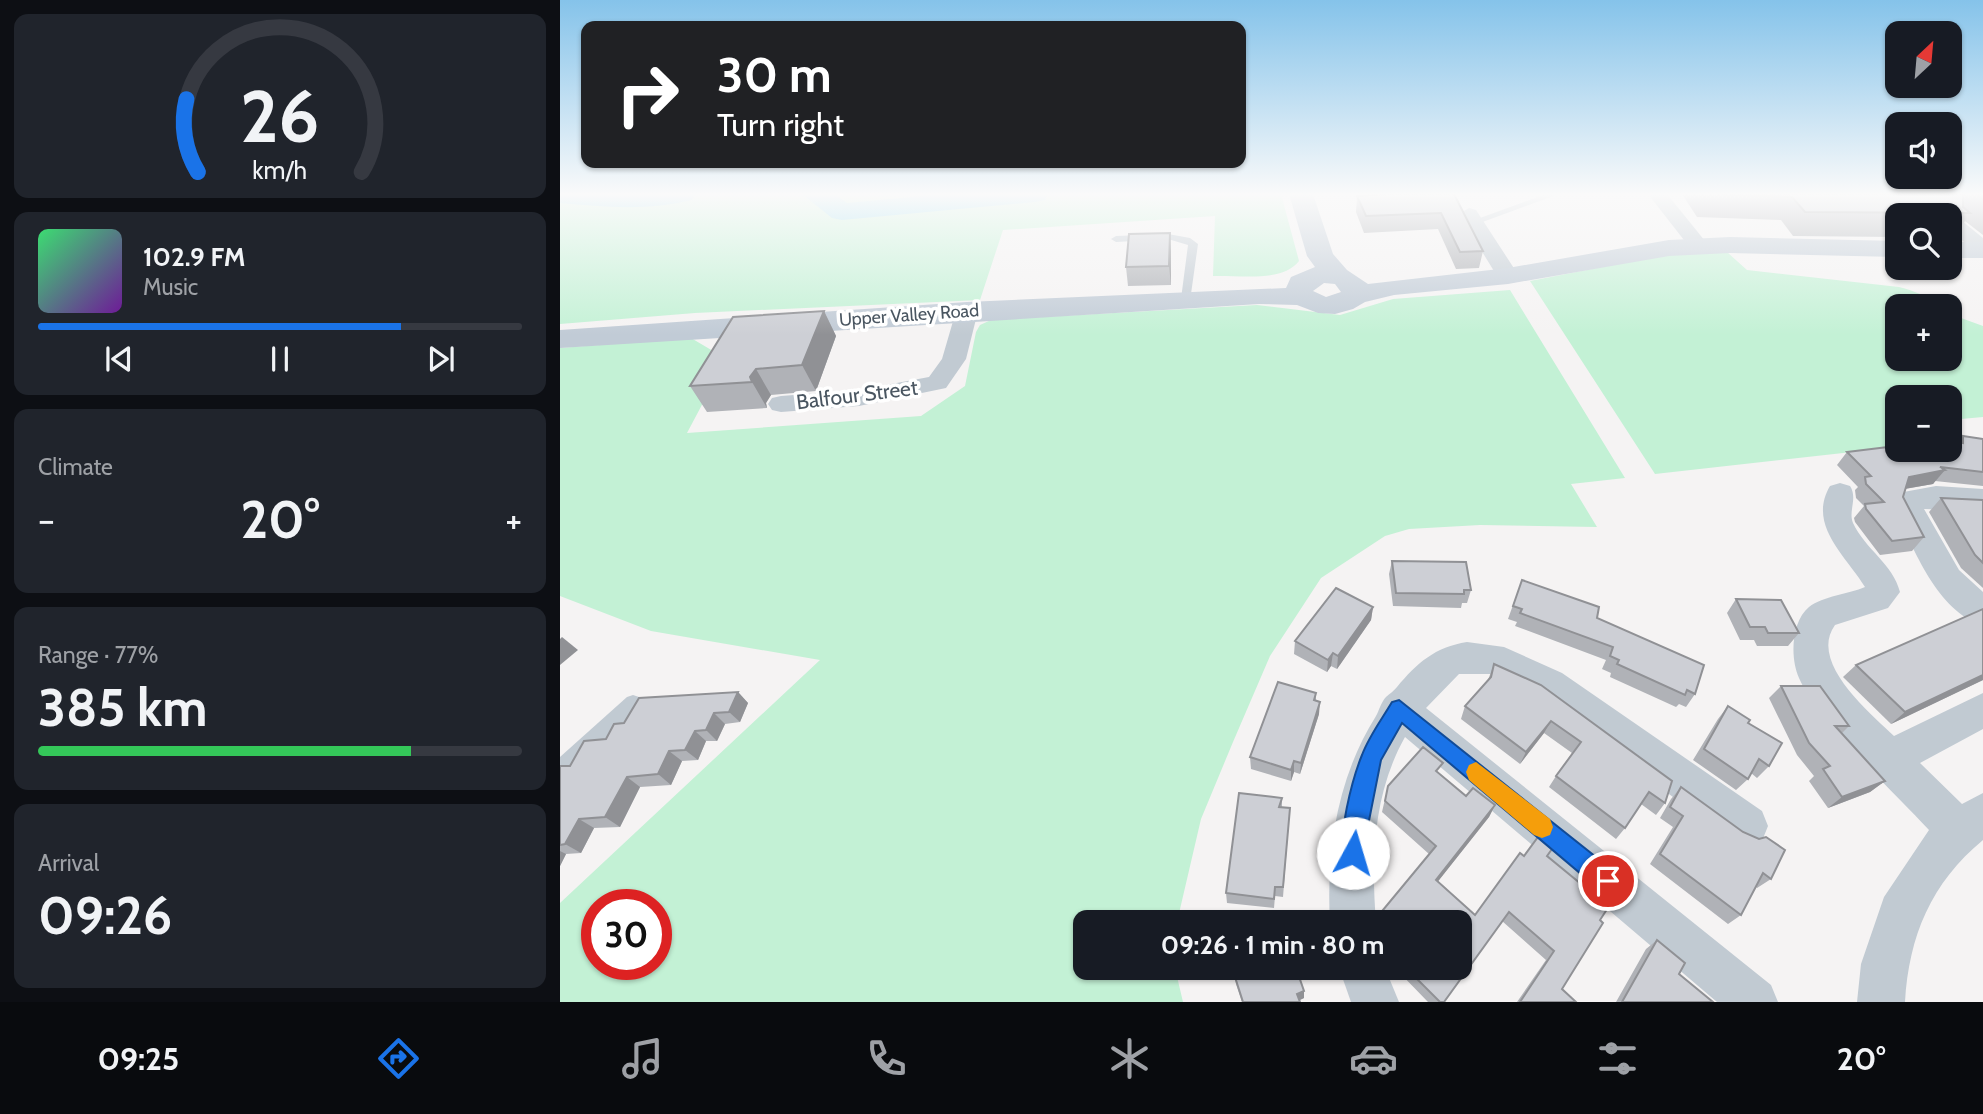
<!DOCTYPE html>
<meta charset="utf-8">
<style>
:root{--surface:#171b24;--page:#20242c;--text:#f1f3f6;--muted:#9ea1a6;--line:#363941;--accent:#1a73e8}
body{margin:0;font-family:Cabin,sans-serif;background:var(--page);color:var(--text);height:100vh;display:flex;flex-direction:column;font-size:26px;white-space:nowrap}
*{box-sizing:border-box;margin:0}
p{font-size:23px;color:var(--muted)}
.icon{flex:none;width:38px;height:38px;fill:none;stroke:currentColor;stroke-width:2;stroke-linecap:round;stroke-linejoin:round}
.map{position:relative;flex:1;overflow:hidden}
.drawer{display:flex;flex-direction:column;gap:14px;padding:14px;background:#0d0f14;width:560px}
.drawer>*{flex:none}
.hud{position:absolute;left:21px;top:21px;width:665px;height:147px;border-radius:14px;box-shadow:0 2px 5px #0004;background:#202124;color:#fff;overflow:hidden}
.needle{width:46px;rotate:26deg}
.tools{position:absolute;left:1325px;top:21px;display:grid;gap:14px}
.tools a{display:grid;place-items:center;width:77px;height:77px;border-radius:14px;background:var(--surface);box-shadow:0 2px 5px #0004;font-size:35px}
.speed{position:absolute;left:21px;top:889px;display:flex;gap:14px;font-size:35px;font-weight:700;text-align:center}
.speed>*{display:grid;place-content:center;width:91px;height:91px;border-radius:50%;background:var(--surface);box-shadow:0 2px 5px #0004;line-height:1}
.speed .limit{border:10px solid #d22;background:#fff;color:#111}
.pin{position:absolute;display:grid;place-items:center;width:60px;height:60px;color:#fff;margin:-30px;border:4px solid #fff;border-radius:50%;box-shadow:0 2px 7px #0007}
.me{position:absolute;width:77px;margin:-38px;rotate:6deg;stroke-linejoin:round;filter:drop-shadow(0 0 5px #0008)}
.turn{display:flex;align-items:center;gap:24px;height:147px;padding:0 21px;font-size:32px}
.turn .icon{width:91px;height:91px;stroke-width:2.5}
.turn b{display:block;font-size:49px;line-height:60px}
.big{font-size:52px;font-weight:700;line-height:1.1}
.drawer .card{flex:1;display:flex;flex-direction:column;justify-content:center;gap:10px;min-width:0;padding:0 24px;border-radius:14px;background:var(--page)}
.drawer .dial{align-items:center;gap:0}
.dial svg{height:182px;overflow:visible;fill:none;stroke:var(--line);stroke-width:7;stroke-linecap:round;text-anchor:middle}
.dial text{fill:var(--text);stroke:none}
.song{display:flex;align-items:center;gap:21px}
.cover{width:84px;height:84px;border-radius:10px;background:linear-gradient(135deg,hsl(140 70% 55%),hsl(280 70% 35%))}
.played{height:7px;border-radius:4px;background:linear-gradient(90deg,var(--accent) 75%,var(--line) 75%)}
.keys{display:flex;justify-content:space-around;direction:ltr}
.heat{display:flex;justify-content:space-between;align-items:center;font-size:38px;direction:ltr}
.charge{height:10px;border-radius:5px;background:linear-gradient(90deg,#34c759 77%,var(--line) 0)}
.trip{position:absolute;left:513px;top:910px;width:399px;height:70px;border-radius:14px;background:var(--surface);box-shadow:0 2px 5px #0004;font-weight:700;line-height:70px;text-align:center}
.tabs{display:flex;height:112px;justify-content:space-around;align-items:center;background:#090b0e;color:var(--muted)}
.tabs .icon{width:49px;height:49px}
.tabs .active{color:var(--accent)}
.tabs b{font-size:32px;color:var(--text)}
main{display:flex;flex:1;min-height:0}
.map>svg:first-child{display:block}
.green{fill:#c3f1d5;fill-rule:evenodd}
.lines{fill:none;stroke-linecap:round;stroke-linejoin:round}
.river{fill:#90daee;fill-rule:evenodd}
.lane{fill:#c1cad2;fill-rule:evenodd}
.street{fill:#c1cad2;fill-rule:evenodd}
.secondary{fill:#c1cbd6;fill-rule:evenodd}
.wall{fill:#b0b2b7}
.shaded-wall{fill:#909195}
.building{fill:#cdcfd5;stroke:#909195;stroke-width:2}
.route{fill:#1a73e8;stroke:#114b97;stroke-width:2}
.slow{fill:#f59e0b}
.labels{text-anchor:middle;stroke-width:7;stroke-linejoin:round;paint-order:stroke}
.far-street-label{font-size:18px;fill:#4a5661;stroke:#fff}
.street-label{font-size:21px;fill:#4a5661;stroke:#fff}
</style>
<main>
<section class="drawer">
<div class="card dial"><svg viewBox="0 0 100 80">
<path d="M14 69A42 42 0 1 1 86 69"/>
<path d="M14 69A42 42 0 0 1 9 37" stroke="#1a73e8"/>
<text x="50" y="56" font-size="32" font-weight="700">26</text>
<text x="50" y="72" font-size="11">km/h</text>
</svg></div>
<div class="card">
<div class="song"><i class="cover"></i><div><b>102.9 FM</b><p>Music</p></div></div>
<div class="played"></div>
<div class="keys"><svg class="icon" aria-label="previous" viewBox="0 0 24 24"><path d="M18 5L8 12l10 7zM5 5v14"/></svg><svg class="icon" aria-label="pause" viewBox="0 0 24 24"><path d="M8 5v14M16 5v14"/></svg><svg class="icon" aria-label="next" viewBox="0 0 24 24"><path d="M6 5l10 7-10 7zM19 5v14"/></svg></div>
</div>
<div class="card"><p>Climate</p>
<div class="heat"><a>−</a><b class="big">20°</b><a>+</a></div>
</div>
<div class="card"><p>Range · 77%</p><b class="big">385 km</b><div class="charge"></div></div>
<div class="card"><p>Arrival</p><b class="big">09:26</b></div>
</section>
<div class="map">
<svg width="1423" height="1002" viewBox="0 0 1423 1002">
<rect width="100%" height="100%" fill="#f5f3f3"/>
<g class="green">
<path d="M0,194H721L739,261C722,283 679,275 653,276L655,216L443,230L420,300L135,313L0,324Z"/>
<path d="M1167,252L1187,270L1339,287C1355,291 1367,296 1380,306H1337V359H1390V314L1423,326V417L1390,420V397H1337V447L1095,474L970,281L1104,255Z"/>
<path d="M950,290L1065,478L1011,484L1037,527L920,525L849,529L825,536L761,578L710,656L673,742L641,819L617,922H525V968H615L623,1002H0V903L260,660L91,631L0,596V348L131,338L153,351V384L127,433L361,416L405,386L416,332L420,325L431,320L697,305L780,315L833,299ZM37,905H96V964H37Z"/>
</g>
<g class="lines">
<g class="river">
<path d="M0,194H135L132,200C87,211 45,207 0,203Z"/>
<path d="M242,194H274L287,203L383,194H488L485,200L475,202L282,220L272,218Z"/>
</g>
<g class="lane">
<path d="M986,194H999L917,224L909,222Z"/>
<path d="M608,234L630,238L638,244L630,301H622L621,299L628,245L608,239L556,242L551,239L556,236Z"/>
<path d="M73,695L79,697L82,703L79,709L7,775L0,778V757L67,697Z"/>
</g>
<g class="street">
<path d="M1088,194H1107L1145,241L1148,245L1145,249H1131Z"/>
<path d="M909,208L916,210L959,276L956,281H940L937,276L899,214Z"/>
<path d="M1390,215L1397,217L1423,238V254L1416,252L1390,230Z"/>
<path d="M407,304L418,311L406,359L386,388L299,406L221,412L212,410L208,404L212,398L221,396L299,390L369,377L382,359L396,311Z"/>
<path d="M1280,483L1290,486C1298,498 1288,511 1293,523C1305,549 1333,564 1340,592L1328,608L1275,625C1248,662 1310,713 1334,736L1423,693V729L1360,763L1402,804L1423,793V840C1371,883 1349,936 1345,1002H1297L1301,964L1324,897L1369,830C1333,791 1259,723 1239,678C1230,658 1231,622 1249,607C1263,596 1289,594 1305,587C1286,556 1247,525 1270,486Z"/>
<path d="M1376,486L1423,489V511L1364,509L1399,570L1423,592V626C1376,610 1355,550 1334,509L1338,493Z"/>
<path d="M907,642L944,647L1002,673L1202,811L1208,826L1202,841L1187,847L1172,841L976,695L932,674H899L866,708L1211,985L1218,1002H1157L845,737C813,794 811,859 816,922H770C766,851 777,778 816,716C819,711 821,702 826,697C829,694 834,691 837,687C857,663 875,647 907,642Z"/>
<path d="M779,968H825L839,1002H791Z"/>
</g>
<g class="secondary">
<path d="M729,194H753L773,254L787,270L808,284L948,268L1109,240L1170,237L1337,241V257L1170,253L1109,256L948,284L834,295L805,302L793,309L775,314L758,313L737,305L699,304L0,348V330L407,302L726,288L731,277L755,267L747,256ZM764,283L775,284L781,292L766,297L753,291Z"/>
<rect x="1390" y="242" width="33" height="16"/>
</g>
</g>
<g class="wall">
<path d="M894,194L923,251L919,268L896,269L878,229L804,233L796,212L797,196Z"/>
<path d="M1122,194H1423V235L1405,221L1394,237H1390V215H1337V237L1233,236L1221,220L1137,217Z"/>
<path d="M611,251V285L568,286L566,267Z"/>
<path d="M264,311L276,336L256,391L211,395L206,403L207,408L147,412L130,386Z"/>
<path d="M1403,436L1423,439V486L1375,481L1373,484L1345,489L1343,497L1364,537L1352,551L1320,555L1295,522L1294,518L1304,506L1296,498L1295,490L1298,487L1277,465L1287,452L1328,447L1332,442H1397Z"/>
<path d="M1381,498L1423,500V588L1401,568L1369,512Z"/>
<path d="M832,561L911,590L907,603H902L901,608L833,606L829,574Z"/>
<path d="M962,580L1037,618L1135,694L1126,707L1119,704L1116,707L1050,677L1051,673L1042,669L1046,660L955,626L957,622L948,619Z"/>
<path d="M1176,599L1239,633L1228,646H1197L1194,640H1180L1167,613Z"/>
<path d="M813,607L811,620L777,669L771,666L767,672L734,654L735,641Z"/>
<path d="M934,664L1105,803L1096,815L1081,804L1065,828L1056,839L989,787L996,776L1012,753L984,733L960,764L901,719L905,706L928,680Z"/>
<path d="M1296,665L1423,680L1331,724L1283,677Z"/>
<path d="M1221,686L1289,726L1282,733L1325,781L1310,792L1268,808L1249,781L1254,776L1237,755L1209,698Z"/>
<path d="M178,692L188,703L180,722L165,724L157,741H146L138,760L122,761L111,785L80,787L60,827L34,828L21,853L6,854L0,866V766H10L46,739Z"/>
<path d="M756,693V701L759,714L740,774L734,772L731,781L691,769L690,757Z"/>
<path d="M1168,706L1188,723L1209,766L1197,778L1191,773L1188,779L1176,790L1133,760L1158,719Z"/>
<path d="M879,773L906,796L935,805L929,817L878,881L915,915L964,856H987L1031,892L1036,886L1040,920L1002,989L1016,1002H957L986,960L942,921L884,1002H868L835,968H900L813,922L869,854L822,812L828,786Z"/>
<path d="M1121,787L1211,879L1197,888L1196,887L1181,915L1168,924L1090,864L1113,827L1100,818L1111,799Z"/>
<path d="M722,798V807L730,808L723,897L715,896L714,908L667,903L666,893Z"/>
<path d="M1097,940L1119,974L1153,1002H1056L1086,949Z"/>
<path d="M675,977L744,991V998L739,1000L740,1002H682L676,984Z"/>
</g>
<g class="shaded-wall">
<path d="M610,233L611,251V285L609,266Z"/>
<path d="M264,311L276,336L256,391L242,365Z"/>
<path d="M196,369L211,395L206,403L207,408L192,382L190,377Z"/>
<path d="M1385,470L1373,484L1338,490L1349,477Z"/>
<path d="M813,607L811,620L777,669L778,656Z"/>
<path d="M2,637L18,650L0,665V639Z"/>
<path d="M773,653L771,666L767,672L768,660Z"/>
<path d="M1423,675V680L1331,724L1345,712Z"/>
<path d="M178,692L188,703L180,722L169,712Z"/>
<path d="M760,702L759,714L740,774L741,763Z"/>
<path d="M154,713L165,724L157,741L146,730Z"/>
<path d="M991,721L984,733L960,764L966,752Z"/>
<path d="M135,731L146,741L138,760L125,750Z"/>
<path d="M109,751L122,761L111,785L98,774Z"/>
<path d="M734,761V772L731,781V770Z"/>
<path d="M67,777L80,787L60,827L45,817Z"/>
<path d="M1325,781L1310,792L1268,808L1282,797Z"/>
<path d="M935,805L929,817L872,889L876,880Z"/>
<path d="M19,819L34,828L21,853L5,844Z"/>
<path d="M0,851L6,854L0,866Z"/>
<path d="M744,991V998L736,1002L737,994Z"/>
</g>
<g class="building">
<path d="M826,194H894L923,251L900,252L881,213L806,216L797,196Z"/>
<path d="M1162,194H1403V207L1410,213L1245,212L1232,197Z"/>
<path d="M1417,194H1423V199Z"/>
<path d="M610,233L609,266L566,267L569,234Z"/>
<path d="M264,311L242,365L196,369L190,377L192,382L130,386L173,317Z"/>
<path d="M1403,436L1423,439V472L1380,467L1385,470L1349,477L1343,497L1364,537L1332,541L1306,509L1305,504L1324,502L1306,484L1305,477L1311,476L1287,452L1336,446L1332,442H1337V450H1390V441L1403,443Z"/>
<path d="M1381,498L1423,500V563L1415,555Z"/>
<path d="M832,561L906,562L911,590H904V594L836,593Z"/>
<path d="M962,580L1039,607L1037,618L1144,665L1135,694L1127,690L1125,695L1057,664L1059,660L1050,656L1053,647L960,613L962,609L953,606Z"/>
<path d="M776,588L813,607L778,656L773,653L768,660L735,641Z"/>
<path d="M1176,599L1221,600L1239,633H1208L1205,627H1190Z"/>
<path d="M1423,609V675L1345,712L1296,665Z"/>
<path d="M934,664L981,685L1112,781L1105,803L1089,792L1065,828L996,776L1021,742L991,721L966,752L905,706L931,677Z"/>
<path d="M718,682L756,693L754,700L760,702L741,763L734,761L731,770L690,757Z"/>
<path d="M1221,686H1260L1289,726H1275L1325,781L1282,797L1263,769L1270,766L1249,743Z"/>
<path d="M178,692L169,712L154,713L146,730L135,731L125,750L109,751L98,774L67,777L45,817L19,819L5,844L0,845V766H10L24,741L46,739L54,724L64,723L79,698Z"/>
<path d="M1168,706L1190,720L1188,723L1222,743L1209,766L1199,759L1188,779L1144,749Z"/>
<path d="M863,747L883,763L876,771L906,796L913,788L935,805L876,880L915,915L960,853L964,856L978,837L992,849L987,856L1032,893L1036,886L1053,900L1040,920L1043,923L1002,989L1016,1002H960L994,951L949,912L884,1002H880L846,968H900V922H813L876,846L825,801L828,786Z"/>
<path d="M1121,787L1183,832L1199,839L1206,837L1225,850L1211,879L1203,873L1181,915L1100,854L1123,816L1110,807Z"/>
<path d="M679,793L722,798L719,807L730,808L723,887H715L714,899L666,893Z"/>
<path d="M1097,940L1125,963L1119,974L1153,1002H1062Z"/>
<path d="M696,968H736L744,991L737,994L740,1002H683L675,977Z"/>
</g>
<linearGradient id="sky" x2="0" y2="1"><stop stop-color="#85c3ea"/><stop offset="0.58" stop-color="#fafafa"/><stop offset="1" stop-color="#fafafa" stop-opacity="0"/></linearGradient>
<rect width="1423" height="335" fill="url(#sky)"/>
<path class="route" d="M839,700L1056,873L1060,881L1056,890L1048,893L1040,890L842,723L821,760L801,861L793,865L785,861C776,839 793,777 802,755C809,736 822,719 832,702Z"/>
<path class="slow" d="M916,762L990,819L993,827L990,835L982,838L974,835L909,780L906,772L909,765Z"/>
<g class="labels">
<g class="far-street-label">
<text transform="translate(349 315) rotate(-4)" y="6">Upper Valley Road</text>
</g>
<g class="street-label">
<text transform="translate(297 395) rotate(-7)" y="7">Balfour Street</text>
</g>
</g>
</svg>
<div class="tools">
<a><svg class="needle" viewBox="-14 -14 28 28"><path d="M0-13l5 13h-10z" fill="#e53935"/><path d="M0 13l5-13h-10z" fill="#9ea1a6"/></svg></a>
<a><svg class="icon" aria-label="sound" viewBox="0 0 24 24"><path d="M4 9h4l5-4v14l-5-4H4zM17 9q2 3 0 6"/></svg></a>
<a><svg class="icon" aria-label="search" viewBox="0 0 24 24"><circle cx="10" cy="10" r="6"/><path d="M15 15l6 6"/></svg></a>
<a>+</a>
<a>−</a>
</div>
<div class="speed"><div class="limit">30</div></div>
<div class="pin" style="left:1048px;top:881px;background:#d93025"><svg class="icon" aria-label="arrive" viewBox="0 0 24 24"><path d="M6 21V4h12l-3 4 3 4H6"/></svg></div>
<svg class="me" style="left:793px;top:853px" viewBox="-20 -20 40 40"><circle r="19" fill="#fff"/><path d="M0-13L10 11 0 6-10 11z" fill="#1a73e8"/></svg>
<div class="trip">09:26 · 1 min · 80 m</div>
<div class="hud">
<div class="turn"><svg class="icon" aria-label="right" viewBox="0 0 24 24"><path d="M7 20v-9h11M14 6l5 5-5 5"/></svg><div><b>30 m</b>Turn right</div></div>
</div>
</div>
</main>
<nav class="tabs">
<b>09:25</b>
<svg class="icon active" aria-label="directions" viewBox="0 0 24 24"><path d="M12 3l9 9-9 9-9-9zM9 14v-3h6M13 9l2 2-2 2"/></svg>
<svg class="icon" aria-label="music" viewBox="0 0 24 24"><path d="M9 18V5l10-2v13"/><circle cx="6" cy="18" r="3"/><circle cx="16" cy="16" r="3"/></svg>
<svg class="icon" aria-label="phone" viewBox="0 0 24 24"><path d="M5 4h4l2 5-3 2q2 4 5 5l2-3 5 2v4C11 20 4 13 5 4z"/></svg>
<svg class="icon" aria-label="climate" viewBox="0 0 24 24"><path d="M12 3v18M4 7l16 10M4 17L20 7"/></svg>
<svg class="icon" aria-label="car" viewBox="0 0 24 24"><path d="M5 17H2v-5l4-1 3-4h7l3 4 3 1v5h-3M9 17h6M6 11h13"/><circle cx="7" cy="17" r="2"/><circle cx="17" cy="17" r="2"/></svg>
<svg class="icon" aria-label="filters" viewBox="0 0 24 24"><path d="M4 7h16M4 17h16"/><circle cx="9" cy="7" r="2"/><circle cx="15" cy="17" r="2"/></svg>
<b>20°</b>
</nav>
